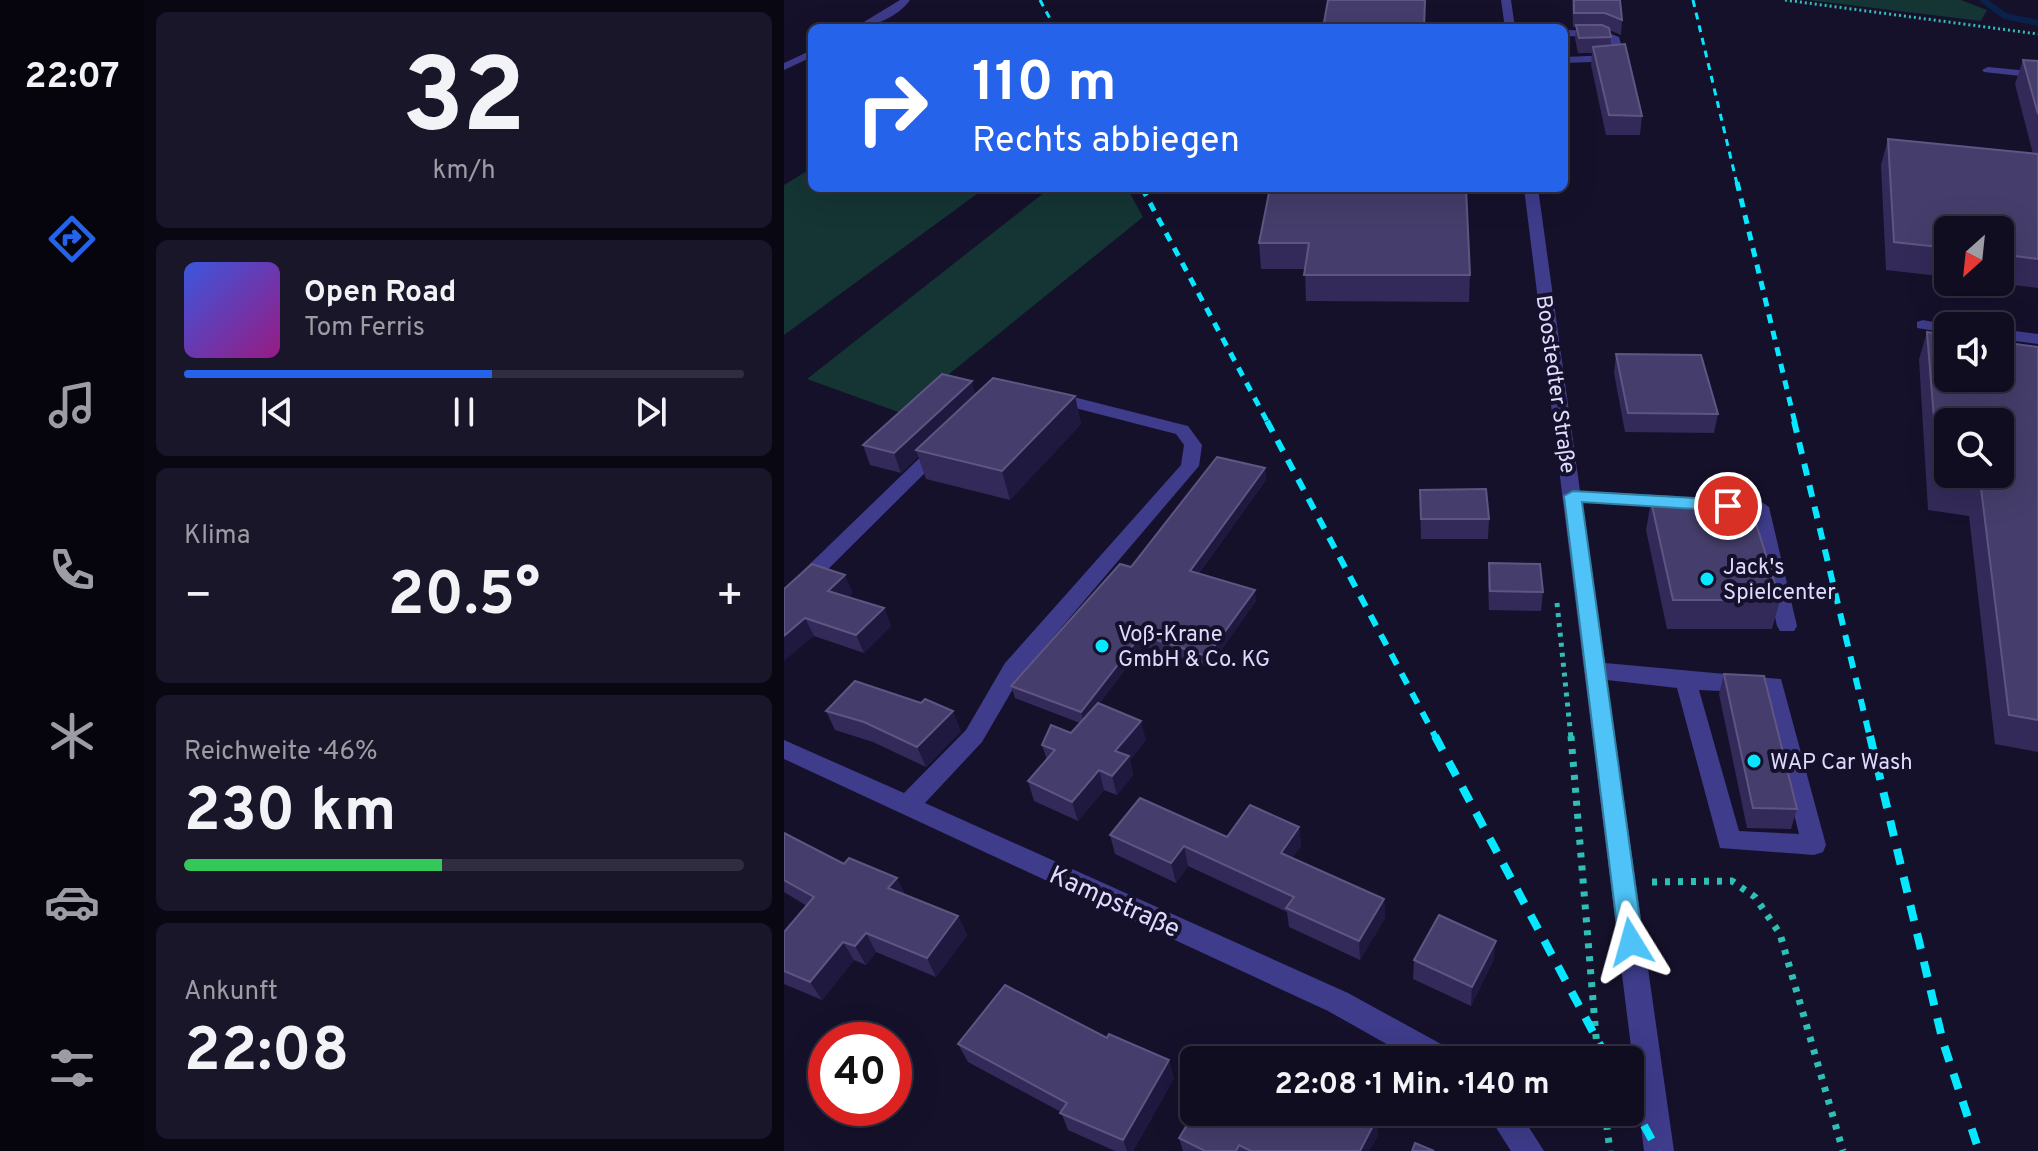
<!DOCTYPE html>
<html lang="de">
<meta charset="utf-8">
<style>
:root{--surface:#100d20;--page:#191629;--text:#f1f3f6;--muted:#9c9ca5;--line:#302d3e;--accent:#2563eb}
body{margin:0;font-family:Overpass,sans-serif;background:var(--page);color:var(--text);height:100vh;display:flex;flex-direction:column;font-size:30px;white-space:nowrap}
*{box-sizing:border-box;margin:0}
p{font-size:26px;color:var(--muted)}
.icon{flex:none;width:44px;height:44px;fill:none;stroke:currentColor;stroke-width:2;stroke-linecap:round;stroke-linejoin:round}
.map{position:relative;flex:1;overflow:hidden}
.drawer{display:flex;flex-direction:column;gap:12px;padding:12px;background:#090712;width:640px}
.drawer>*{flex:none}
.top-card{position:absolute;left:24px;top:24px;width:760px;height:168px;border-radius:12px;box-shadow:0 8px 32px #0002,0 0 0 2px var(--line);background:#2563eb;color:#fff;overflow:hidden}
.needle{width:52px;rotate:207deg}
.controls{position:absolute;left:1150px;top:216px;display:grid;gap:16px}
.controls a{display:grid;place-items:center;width:80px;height:80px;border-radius:12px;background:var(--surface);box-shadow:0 8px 32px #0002,0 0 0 2px var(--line);font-size:40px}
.speed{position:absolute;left:24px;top:1022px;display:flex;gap:16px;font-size:40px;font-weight:700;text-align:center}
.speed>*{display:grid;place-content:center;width:104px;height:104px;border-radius:50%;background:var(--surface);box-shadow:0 8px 32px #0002,0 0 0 2px var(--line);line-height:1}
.speed .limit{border:12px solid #d22;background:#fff;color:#111}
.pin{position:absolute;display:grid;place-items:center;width:68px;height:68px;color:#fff;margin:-34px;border:4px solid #fff;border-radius:50%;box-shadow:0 2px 8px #0007}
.me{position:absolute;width:88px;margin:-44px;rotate:352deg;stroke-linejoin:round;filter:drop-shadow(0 0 6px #0008)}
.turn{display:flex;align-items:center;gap:28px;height:168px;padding:0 32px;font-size:36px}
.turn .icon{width:104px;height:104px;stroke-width:2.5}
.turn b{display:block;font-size:56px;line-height:68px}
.big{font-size:60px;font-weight:700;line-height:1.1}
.drawer .widget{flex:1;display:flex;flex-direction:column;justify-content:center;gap:12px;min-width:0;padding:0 28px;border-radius:12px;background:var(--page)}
.drawer .dial{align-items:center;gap:0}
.dial b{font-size:104px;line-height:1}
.song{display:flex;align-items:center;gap:24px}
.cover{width:96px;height:96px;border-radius:12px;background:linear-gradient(135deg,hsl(230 70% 55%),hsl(310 70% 35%))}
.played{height:8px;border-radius:4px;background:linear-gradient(90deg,var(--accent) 55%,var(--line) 55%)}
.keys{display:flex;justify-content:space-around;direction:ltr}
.heat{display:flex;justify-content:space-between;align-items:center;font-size:44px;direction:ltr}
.charge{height:12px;border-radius:6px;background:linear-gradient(90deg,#34c759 46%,var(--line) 0)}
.trip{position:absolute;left:396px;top:1046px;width:464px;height:80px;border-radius:12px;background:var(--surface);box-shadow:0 8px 32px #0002,0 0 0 2px var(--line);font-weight:700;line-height:80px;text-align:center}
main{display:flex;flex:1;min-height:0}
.tabs{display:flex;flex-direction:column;width:144px;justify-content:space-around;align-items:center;background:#06050d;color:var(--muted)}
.tabs .icon{width:56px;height:56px}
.tabs .current{color:var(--accent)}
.tabs b{font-size:36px;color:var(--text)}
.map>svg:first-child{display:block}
.green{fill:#143534}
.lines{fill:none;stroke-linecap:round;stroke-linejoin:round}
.stream{stroke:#0a224b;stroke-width:6}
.path-far2{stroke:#2fbfb6;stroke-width:3;stroke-dasharray:2 3;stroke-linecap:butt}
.path-far1{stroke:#2fbfb6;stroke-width:5;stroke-dasharray:4 6;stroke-linecap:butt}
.path{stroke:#2fbfb6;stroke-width:7;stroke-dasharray:5 8;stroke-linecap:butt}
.minor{fill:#3e3c8b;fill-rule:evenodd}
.rail-far3{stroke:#07e7ff;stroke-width:3;stroke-dasharray:7 6;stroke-linecap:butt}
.rail-far2{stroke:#07e7ff;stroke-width:5;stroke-dasharray:9 8;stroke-linecap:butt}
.rail-far1{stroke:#07e7ff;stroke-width:6;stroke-dasharray:12 10;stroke-linecap:butt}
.rail{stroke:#07e7ff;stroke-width:8;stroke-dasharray:16 13;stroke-linecap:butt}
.wall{fill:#332a59}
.shaded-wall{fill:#1f183f}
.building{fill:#453d6b;stroke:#5e5682;stroke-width:2;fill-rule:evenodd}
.route{fill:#4fc3f7;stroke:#337fa1;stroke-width:2}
.poi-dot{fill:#07e7ff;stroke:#15112b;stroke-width:3}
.labels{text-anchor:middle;stroke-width:8;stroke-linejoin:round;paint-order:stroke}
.street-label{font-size:22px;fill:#dfdbff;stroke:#15112b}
.poi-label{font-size:22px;fill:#dfdbff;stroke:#15112b;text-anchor:start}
.near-street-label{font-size:26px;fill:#dfdbff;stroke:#15112b}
</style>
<main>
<nav class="tabs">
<b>22:07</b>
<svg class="icon current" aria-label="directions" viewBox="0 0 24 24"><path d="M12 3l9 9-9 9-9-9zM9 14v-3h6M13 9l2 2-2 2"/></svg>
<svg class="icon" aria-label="music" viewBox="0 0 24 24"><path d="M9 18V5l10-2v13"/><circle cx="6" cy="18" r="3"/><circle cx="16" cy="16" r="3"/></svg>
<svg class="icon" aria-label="phone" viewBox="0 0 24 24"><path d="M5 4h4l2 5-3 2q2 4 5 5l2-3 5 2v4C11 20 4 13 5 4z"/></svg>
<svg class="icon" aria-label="climate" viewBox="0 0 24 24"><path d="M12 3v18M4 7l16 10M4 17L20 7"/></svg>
<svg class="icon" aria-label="car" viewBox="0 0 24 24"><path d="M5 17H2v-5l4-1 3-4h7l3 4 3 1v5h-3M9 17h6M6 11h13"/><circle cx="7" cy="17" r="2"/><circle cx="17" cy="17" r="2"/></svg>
<svg class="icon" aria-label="filters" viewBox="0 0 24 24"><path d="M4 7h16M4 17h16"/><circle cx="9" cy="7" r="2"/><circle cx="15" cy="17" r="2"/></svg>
</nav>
<section class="drawer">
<div class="widget dial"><b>32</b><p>km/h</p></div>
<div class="widget">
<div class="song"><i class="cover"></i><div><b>Open Road</b><p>Tom Ferris</p></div></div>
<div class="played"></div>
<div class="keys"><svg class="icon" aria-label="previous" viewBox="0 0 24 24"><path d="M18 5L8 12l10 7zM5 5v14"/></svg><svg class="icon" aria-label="pause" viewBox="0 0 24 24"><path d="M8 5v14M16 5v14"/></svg><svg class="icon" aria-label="next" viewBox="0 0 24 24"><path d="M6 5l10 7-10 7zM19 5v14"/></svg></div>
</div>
<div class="widget"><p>Klima</p>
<div class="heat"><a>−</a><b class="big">20.5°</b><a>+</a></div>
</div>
<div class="widget"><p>Reichweite · 46%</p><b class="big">230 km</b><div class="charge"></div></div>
<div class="widget"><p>Ankunft</p><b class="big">22:08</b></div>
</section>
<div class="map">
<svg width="1254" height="1151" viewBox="0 0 1254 1151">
<rect width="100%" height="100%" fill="#15112b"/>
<g class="green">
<path d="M1024,0H1177L1203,10L1197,21Z"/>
<path d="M28,168V188H201L0,335V185Z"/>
<path d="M266,188H343L359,217L117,413L23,379Z"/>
</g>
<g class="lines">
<path class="stream" d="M1199,0L1221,16L1254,23"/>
<path class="path-far2" d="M1001,0L1254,34"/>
<path class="path-far1" d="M773,603L787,738"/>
<g class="path">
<path d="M787,736L814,1060"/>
<path d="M868,882L948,881L971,897L996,934L1059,1151"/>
<path d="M821,1112L826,1151"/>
</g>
<g class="minor">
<path d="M116,0H126C115,16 88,28 70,28Z"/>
<path d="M717,0H727L731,28H721Z"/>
<path d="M780,30L819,31L835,37L841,58L835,61L780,63V57L829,55L826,41L817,37L780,36Z"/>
<path d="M28,50V57L0,70V63Z"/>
<path d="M1204,67L1254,72V78L1200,72L1198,70Z"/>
<path d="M740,188H754L796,491L893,496L902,502L893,508L798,502L821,663L997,679L1042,845L1039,852L1030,855L936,848L893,688L823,680L890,1151H860ZM915,690L980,693L1015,834L955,831Z"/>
<path d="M1139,320L1170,326H1164V333L1133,328V322Z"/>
<path d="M1216,329L1254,334V344L1216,339Z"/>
<path d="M266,391L404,426L418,445L415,466L237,675L198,742L141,803L564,993L668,1050L672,1060H631L544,1011L0,759V740L120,793L182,730L221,663L397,465L400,445L392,434L260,400V392Z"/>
<path d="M157,442L166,447L163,451L7,606L0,608V589L151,443Z"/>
<path d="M940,499L976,501L985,507L1013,626L1010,631H996L993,626L968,513L933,509L931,505Z"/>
<path d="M702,1112H735L760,1151H727Z"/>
</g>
<g class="rail-far3">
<path d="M256,0L271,28"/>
<path d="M909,0L953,184"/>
</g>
<g class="rail-far2">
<path d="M953,182L1011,423"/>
<path d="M358,188L484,423"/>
</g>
<g class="rail-far1">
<path d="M483,421L652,738"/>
<path d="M1010,421L1086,738"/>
</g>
<g class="rail">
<path d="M651,736L824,1060"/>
<path d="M1086,736L1159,1042L1195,1151"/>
<path d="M846,1100L874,1151"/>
</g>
</g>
<g class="wall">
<path d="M788,0H836L838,20L837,35L825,30L827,37L826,45L858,116L856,135H822L807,65L808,53H794L791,39L792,27H789Z"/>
<path d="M1239,60L1254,61V288L1204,282H1216V230H1164V277L1102,270L1097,165L1104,139L1249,154L1231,84Z"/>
<path d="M486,188L686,275L685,302L522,301L521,269H477L475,243Z"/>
<path d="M1143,332L1254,347V752L1211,744L1185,516L1144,510L1135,359Z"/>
<path d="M832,354L934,414L930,433L841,432L830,373Z"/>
<path d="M192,394L291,396L297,424L226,500L142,479L134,456L117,473L86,465L79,445Z"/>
<path d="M481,468L482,480L415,573L472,601L425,667L359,646L315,704L362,740L346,760L349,775L333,795L320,790L294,821L250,801L244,781L263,760L258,745L287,733L296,723L231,698L227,686L347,567Z"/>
<path d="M636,490L705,519L704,539H637Z"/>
<path d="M867,501L996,600L988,629H883L862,530Z"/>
<path d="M705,563L759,592L757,611L705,610L704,583Z"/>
<path d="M0,589L69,593L64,597L100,608L107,626L80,653L30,636Z"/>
<path d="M940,674L1013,809L1007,829L963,828L935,694Z"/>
<path d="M42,711L177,731L142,767L89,742L51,730Z"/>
<path d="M515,827L517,846L508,858L600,899L601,918L576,960L505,927L503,912L404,866L392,883L331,854L326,835L443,837Z"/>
<path d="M0,833L60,864L113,878L121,895L174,916L183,935L152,977L92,952L82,965L70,960L38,1000L0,984V932L23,906L0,892Z"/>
<path d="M710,959L687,1006L629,979L630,960Z"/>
<path d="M323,1038L390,1078L349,1151H331L284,1130L277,1112L184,1062L174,1044Z"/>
<path d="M594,1135L585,1151H399L395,1138Z"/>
</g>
<g class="shaded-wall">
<path d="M188,381L193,400L132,450L134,456L117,473L110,453Z"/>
<path d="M291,396L297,424L226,500L218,471Z"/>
<path d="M481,468L482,480L408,582L406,571Z"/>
<path d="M61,575L69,593L52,609L44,591Z"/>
<path d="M471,590L472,601L425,667L423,656Z"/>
<path d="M100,608L107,626L80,653L72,635Z"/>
<path d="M21,618L30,636L0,661V636Z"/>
<path d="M357,635L359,646L300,724L297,712Z"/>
<path d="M169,711L177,731L142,767L133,747Z"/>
<path d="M357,721L362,740L346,760L349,775L333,795L328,776L331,751Z"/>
<path d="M315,770L320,790L294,821L288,802Z"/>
<path d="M515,827L517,846L499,872L497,853Z"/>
<path d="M400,846L404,866L392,883L387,863Z"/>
<path d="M113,878L122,897L104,888Z"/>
<path d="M600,899L601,918L576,960L575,941Z"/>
<path d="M174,916L183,935L152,977L143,958Z"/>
<path d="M82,933L92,952L82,965L71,946Z"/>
<path d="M712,941L710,959L687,1006L688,987Z"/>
<path d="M59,942L70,960L38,1000L26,982Z"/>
<path d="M385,1060L390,1078L349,1151H343L339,1140Z"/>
<path d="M593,1118L594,1135L585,1151H576Z"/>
</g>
<g class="building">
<path d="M544,0H641L640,28H539Z"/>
<path d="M790,0H836L838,20L821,13H790Z"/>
<path d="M792,25H818L825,28L827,37L795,38Z"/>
<path d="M841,44L858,116L825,115L809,47Z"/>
<path d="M1239,60L1254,61V114Z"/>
<path d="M1104,139L1254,154V259L1216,254V230H1164V248L1110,242Z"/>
<path d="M486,188H682L686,275H520L525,243H475Z"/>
<path d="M1143,332L1164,335V378H1216V342L1254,347V720L1225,715L1197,488L1155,481ZM1164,422H1216V474H1164Z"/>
<path d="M832,354L917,355L934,414L844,413Z"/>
<path d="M158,374L188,381L110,453L79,445Z"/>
<path d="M209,378L291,396L218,471L132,450Z"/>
<path d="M433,457L481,468L406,571L471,590L423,656L357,635L297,712L227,686L336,564L347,567Z"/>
<path d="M702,489L705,519H637L636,490Z"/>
<path d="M867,501H965L996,600H889Z"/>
<path d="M705,563L756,564L759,592L706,591Z"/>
<path d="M28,564L61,575L44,591L100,608L72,635L21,618L0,636V589Z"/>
<path d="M940,674L980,676L1013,809L969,808Z"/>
<path d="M71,681L137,703L141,699L169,711L133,747L80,722L42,711Z"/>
<path d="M314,703L357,721L331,751L345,756L328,776L315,770L288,802L244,781L271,750L258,745L267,725L287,733Z"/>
<path d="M356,798L443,837L466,805L515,827L497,853L600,899L575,941L502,908L510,897L400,846L387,863L326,835Z"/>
<path d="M0,833L60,864L65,858L113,878L104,888L174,916L143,958L82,933L71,946L59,942L26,982L0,971V932L30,897L0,880Z"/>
<path d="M655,915L712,941L688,987L630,960Z"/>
<path d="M221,985L323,1038L325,1034L385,1060L339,1140L276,1113L283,1103L174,1044Z"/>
<path d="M451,1046L479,1060H443Z"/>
<path d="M411,1112H581L593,1118L576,1151H467L455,1145L452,1151H421L395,1138Z"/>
<path d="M631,1143L650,1151H628Z"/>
</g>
<path class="route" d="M789,491L944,500L953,506L944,511L798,502L859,942L856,950L847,953L839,950L835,942L780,496Z"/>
<g class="poi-dot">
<circle cx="923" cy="579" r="8"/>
<circle cx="318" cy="646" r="8"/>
<circle cx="970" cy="761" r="8"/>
</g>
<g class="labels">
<g class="street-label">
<text transform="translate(773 384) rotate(82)" y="8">Boostedter Straße</text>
</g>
<g class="poi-label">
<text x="939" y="574">Jack's<tspan x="939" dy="25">Spielcenter</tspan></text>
<text x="334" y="641">Voß-Krane<tspan x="334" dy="25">GmbH &amp; Co. KG</tspan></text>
<text x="986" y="769">WAP Car Wash</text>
</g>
<g class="near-street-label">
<text transform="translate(331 901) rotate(24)" y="9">Kampstraße</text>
</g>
</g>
</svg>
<div class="controls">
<a><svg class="needle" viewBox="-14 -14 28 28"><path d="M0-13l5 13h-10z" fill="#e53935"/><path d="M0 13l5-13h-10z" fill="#9c9ca5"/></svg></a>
<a><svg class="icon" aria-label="sound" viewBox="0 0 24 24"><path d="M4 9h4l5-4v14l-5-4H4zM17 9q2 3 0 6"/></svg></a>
<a><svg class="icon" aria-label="search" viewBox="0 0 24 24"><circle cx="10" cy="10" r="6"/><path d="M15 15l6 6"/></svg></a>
</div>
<div class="speed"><div class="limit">40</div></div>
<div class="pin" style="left:944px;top:506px;background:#d93025"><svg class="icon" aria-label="arrive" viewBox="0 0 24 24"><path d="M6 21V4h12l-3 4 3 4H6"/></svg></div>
<svg class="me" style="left:847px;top:942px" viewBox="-20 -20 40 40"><path d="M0-17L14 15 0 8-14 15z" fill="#4fc3f7" stroke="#fff" stroke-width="4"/></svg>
<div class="trip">22:08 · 1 Min. · 140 m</div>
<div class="top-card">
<div class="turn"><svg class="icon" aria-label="right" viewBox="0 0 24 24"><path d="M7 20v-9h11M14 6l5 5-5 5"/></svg><div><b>110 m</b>Rechts abbiegen</div></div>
</div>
</div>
</main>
